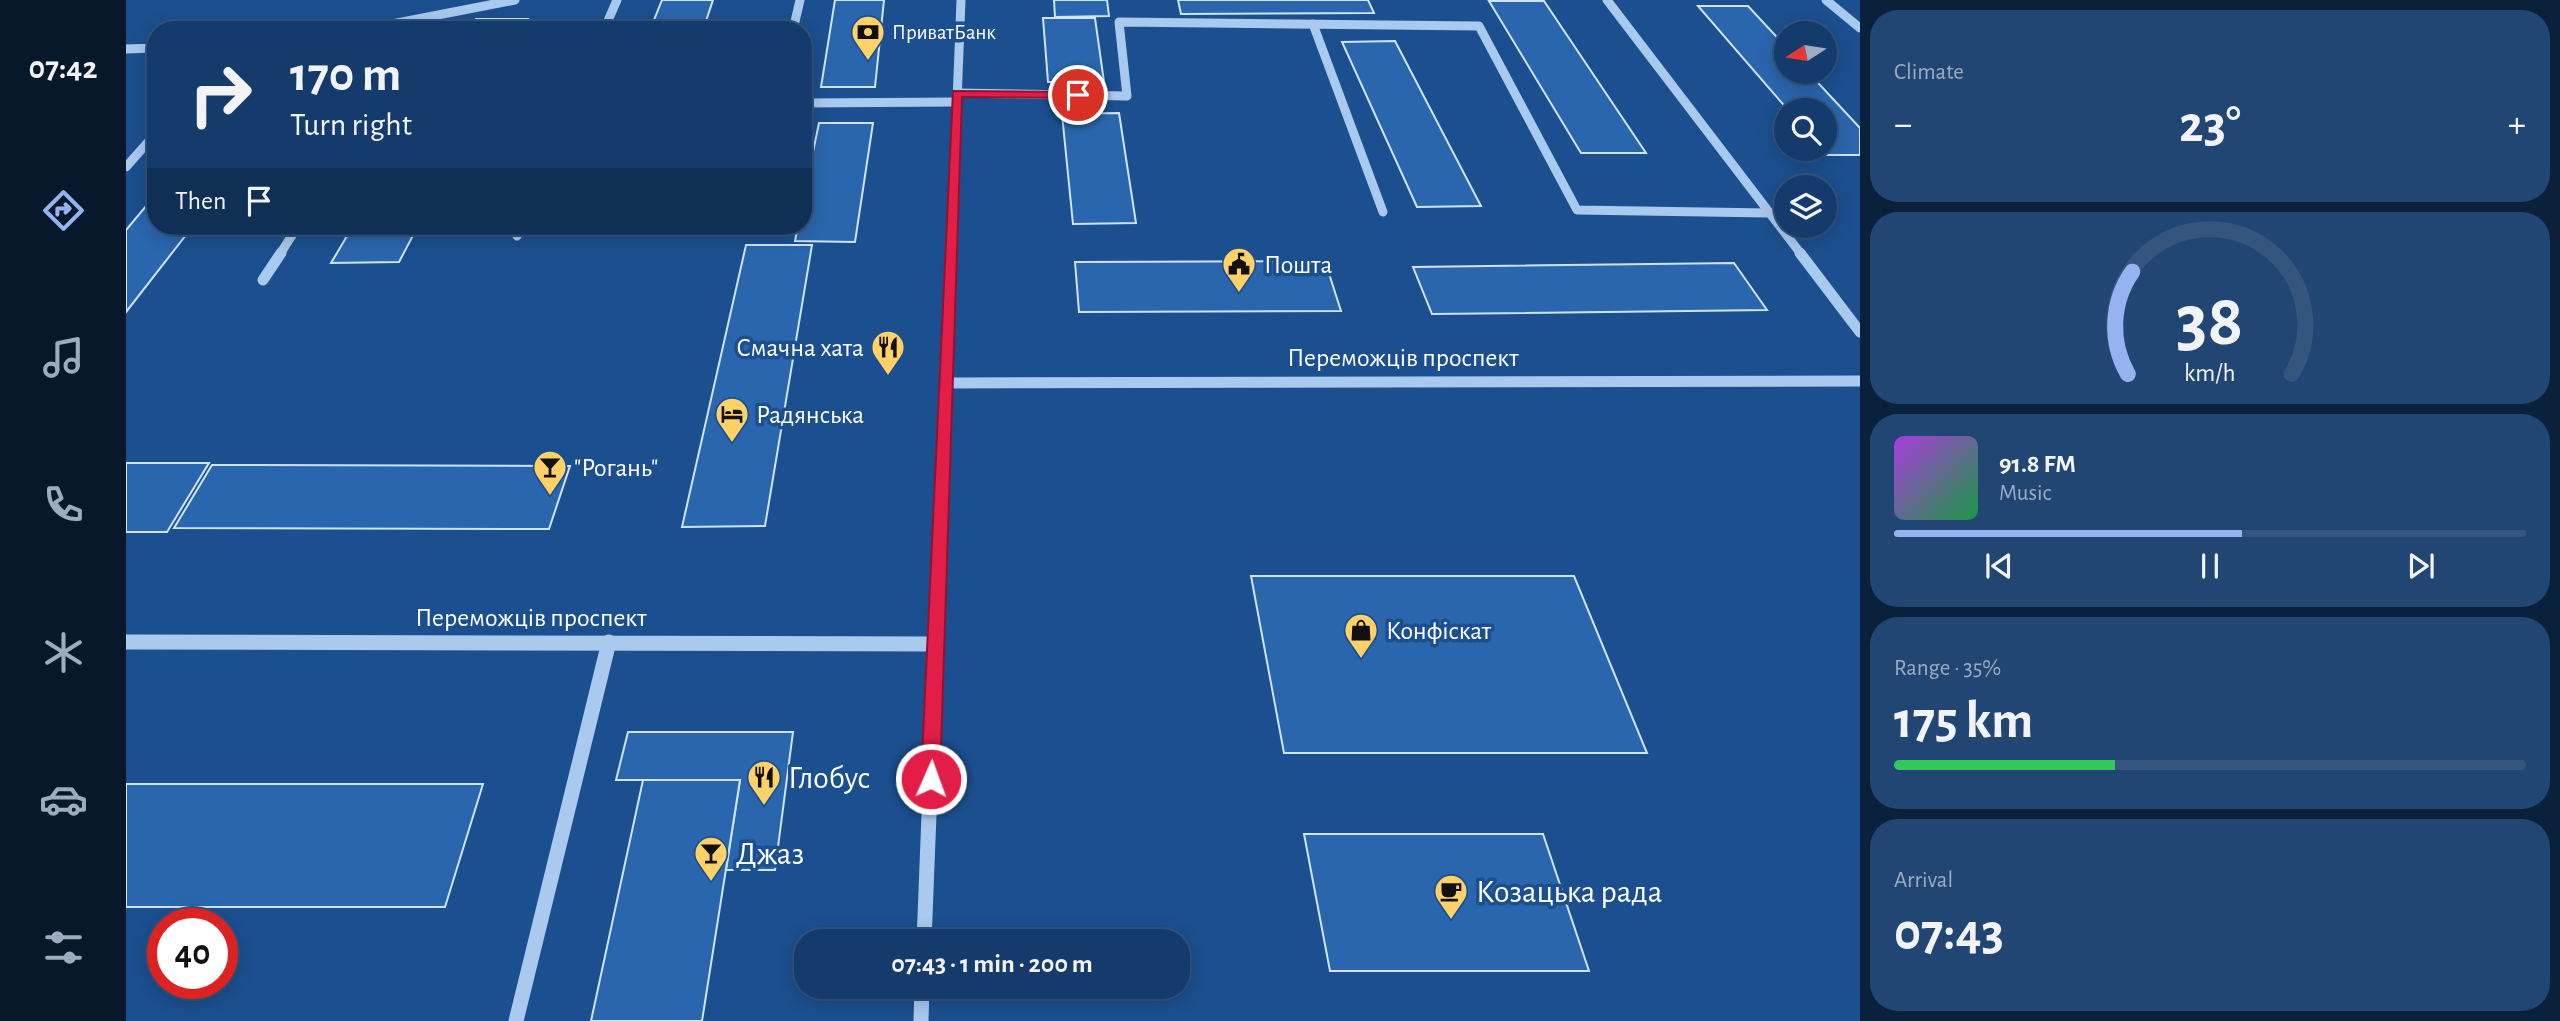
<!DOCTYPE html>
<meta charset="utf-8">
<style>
:root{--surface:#143b6b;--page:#214673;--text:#f1f3f6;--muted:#9dadc1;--line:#33557e;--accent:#95b2f1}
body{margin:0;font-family:"Alegreya Sans",sans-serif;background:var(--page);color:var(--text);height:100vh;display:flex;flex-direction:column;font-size:26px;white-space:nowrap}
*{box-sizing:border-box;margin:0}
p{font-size:23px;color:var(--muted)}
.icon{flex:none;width:38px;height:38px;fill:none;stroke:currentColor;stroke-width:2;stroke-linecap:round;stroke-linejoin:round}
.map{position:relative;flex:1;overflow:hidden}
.details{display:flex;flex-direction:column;gap:10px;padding:10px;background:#0b203b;width:700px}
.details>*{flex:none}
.banner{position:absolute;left:21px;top:21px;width:665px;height:214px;border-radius:28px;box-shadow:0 4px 18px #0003,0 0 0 2px var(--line);background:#143b6b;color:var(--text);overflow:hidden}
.needle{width:46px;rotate:258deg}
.controls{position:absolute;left:1648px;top:21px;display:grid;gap:14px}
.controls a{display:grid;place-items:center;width:63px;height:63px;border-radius:50%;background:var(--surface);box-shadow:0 4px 18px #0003,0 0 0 2px var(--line);font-size:35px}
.speed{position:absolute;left:21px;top:908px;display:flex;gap:14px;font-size:35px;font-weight:700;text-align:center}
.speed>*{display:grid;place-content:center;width:91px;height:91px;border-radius:50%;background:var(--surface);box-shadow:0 4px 18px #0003,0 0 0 2px var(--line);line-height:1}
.speed .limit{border:10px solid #d22;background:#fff;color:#111}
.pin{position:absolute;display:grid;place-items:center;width:60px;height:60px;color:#fff;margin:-30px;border:4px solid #fff;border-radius:50%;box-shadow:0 2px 7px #0007}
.me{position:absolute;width:77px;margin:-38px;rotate:2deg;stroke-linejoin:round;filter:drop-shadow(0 0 5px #0008)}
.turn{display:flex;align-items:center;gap:24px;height:147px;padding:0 28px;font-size:32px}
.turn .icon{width:91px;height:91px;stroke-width:2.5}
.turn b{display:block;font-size:49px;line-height:60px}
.then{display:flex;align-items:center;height:66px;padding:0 28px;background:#0003;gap:14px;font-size:26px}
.big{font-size:52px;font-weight:600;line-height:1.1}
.details .card{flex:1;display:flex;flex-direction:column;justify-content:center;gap:10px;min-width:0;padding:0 24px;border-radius:28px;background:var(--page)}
.details .dial{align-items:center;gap:0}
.dial svg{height:182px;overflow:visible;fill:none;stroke:var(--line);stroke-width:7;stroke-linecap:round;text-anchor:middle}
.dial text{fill:var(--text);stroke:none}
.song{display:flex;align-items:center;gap:21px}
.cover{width:84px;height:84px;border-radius:10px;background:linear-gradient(135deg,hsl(280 70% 55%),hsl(140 70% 35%))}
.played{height:7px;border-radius:4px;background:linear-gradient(90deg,var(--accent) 55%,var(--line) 55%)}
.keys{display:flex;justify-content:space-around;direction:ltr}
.heat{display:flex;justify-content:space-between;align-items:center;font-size:38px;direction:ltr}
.charge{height:10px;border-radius:5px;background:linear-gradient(90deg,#34c759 35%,var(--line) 0)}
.trip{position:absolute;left:668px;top:929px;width:396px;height:70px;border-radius:28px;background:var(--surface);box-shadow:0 4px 18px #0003,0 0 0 2px var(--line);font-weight:600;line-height:70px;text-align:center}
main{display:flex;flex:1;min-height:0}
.dock{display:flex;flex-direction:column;width:126px;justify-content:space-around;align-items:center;background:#08182b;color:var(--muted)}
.dock .icon{width:49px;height:49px}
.dock .current{color:var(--accent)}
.dock b{font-size:32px;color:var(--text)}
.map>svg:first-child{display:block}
.building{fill:#2a66ad;stroke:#cfe3fa;stroke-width:2}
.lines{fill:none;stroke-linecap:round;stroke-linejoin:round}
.minor-far2{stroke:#a9c9ee;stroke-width:9}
.minor-far1{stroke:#a9c9ee;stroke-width:11}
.minor{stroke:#a9c9ee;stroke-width:15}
.route{fill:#e11d48;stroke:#92132f;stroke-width:2}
.labels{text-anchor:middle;stroke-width:7;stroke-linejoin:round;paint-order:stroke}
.far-poi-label{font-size:21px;fill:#fff;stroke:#1b4f8f;text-anchor:start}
.poi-label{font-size:26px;fill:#fff;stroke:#1b4f8f;text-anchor:start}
.street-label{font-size:26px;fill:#fff;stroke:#1b4f8f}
.near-poi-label{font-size:32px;fill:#fff;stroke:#1b4f8f;text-anchor:start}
</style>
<main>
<nav class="dock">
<b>07:42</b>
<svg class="icon current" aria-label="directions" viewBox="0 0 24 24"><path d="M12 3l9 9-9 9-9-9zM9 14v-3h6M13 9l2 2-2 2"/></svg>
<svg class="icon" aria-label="music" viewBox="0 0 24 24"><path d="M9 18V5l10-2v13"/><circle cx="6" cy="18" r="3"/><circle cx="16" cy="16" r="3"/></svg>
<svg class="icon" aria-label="phone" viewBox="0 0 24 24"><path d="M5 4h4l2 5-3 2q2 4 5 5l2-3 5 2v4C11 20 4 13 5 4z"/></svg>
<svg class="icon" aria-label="climate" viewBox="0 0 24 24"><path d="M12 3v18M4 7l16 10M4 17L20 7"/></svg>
<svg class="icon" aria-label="car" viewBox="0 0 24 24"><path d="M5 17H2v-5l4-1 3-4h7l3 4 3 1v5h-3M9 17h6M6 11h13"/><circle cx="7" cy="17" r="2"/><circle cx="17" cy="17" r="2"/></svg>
<svg class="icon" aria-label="filters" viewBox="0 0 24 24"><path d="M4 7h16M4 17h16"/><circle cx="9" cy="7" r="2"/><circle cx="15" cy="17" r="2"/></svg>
</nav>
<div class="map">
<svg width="1734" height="1021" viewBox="0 0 1734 1021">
<rect width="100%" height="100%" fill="#1b4f8f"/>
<g class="building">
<path d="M536,0H587L577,30H524Z"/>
<path d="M709,0H758L749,87H695Z"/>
<path d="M928,0H981L983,16L929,17Z"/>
<path d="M1052,0H1242L1248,13L1055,14Z"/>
<path d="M1363,1H1418L1520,153H1455Z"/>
<path d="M1572,6H1622L1661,48V72H1682L1734,128V155H1701L1695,149H1699V110H1662Z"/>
<path d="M917,18H969L978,82H922Z"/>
<path d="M350,19H402L397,30H343Z"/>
<path d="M1269,41L1355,206L1291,207L1216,42Z"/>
<path d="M993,113L1010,223L947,224L936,114Z"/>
<path d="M693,123H747L729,242L669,241L672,226H677V200Z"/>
<path d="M30,194V226H67L0,312V230Z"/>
<path d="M227,226H292L273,262L205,263Z"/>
<path d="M620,245H686L639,526L556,527Z"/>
<path d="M1199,261L1215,311L953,312L949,262Z"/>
<path d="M1608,263L1641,310L1306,314L1287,267Z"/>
<path d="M0,463H83L41,532H0Z"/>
<path d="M86,465L444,466L423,529L48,528Z"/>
<path d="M1125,576H1448L1521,753H1158Z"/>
<path d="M502,732H667L649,870H600L614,780H490Z"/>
<path d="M517,780H614L576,1021H465Z"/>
<path d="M0,784H357L319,907H0Z"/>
<path d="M1178,834H1417L1463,971H1204Z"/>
</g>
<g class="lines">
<g class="minor-far2">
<path d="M1481,0L1675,254"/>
<path d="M1700,0L1734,28"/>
<path d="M1187,24L1257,212"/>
<path d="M235,30L389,0"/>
<path d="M478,30L491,0"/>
<path d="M667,30L674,0"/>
<path d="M0,49L30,48"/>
<path d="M831,93L1001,96L993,22L1353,26L1451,210L1643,213"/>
<path d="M677,103L831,102"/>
<path d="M0,167L30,133"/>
<path d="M391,236L395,226"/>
<path d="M154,254L172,226"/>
<path d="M825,254L835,0"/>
</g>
<g class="minor-far1">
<path d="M1674,253L1734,332"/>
<path d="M137,280L155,253"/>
<path d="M821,383L1734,381"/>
<path d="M812,587L825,253"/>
</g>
<g class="minor">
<path d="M0,642L810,644"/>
<path d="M798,942L812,585"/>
<path d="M390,1021L483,642"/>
<path d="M795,1021L796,987"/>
</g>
</g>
<path class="route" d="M827,91L952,92L958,95L952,98L836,97L814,779L812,786L805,788L798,786L795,779Z"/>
<defs>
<symbol id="bank-pin" viewBox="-11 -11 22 30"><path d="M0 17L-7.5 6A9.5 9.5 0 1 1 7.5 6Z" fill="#ffd166" stroke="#1b4f8f"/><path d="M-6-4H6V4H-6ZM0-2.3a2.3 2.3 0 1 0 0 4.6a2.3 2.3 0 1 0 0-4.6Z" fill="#111"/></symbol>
<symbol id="civic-pin" viewBox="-11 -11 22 30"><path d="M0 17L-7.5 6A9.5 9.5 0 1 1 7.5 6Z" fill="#ffd166" stroke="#1b4f8f"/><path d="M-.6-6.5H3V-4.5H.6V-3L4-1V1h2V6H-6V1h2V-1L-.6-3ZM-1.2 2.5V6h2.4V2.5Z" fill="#111"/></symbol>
<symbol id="restaurant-pin" viewBox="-11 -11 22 30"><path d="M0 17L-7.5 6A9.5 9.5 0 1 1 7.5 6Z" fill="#ffd166" stroke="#1b4f8f"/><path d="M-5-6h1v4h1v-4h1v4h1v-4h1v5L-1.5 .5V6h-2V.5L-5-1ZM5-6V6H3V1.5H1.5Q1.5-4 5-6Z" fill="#111"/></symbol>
<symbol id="hotel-pin" viewBox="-11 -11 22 30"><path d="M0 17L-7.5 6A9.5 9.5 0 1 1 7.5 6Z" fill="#ffd166" stroke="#1b4f8f"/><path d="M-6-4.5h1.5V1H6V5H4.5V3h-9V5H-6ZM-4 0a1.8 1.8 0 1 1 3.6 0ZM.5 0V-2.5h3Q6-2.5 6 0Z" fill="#111"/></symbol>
<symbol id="bar-pin" viewBox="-11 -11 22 30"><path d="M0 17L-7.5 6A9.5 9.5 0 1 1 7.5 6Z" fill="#ffd166" stroke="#1b4f8f"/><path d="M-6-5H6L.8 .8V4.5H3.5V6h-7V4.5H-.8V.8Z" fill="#111"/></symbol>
<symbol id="shop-pin" viewBox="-11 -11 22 30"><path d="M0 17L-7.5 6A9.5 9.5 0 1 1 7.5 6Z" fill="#ffd166" stroke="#1b4f8f"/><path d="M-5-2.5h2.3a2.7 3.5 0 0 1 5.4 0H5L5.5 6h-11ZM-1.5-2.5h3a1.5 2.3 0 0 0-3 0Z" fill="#111"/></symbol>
<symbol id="cafe-pin" viewBox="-11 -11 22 30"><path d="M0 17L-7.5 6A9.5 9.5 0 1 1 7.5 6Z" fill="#ffd166" stroke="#1b4f8f"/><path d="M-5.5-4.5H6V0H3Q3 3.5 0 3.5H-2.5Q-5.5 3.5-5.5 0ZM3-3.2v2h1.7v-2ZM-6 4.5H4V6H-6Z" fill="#111"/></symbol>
</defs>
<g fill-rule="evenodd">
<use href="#bank-pin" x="723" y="13" width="38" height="52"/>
<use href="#civic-pin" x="1094" y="245" width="38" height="52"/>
<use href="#restaurant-pin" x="743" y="328" width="38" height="52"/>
<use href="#hotel-pin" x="587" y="395" width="38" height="52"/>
<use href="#bar-pin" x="405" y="448" width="38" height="52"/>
<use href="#shop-pin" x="1216" y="611" width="38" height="52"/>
<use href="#restaurant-pin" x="619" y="758" width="38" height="52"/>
<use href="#bar-pin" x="566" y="834" width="38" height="52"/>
<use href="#cafe-pin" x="1306" y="872" width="38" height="52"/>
</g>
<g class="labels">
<g class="far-poi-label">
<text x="766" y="39">ПриватБанк</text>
</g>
<g class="poi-label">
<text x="1138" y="273">Пошта</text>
<text x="738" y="356" text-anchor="end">Смачна хата</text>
<text x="630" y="423">Радянська</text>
<text x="448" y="476">"Рогань"</text>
<text x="1260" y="639">Конфіскат</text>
</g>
<g class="street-label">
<text x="1277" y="366">Переможців проспект</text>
<text x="405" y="626">Переможців проспект</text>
</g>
<g class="near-poi-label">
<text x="662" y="788">Глобус</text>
<text x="610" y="864">Джаз</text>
<text x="1350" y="902">Козацька рада</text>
</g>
</g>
</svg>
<div class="controls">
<a><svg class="needle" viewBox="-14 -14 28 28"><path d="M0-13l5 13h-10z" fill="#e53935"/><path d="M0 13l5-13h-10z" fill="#9dadc1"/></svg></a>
<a><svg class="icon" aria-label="search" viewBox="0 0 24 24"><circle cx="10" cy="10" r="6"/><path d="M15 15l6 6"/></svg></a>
<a><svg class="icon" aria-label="layers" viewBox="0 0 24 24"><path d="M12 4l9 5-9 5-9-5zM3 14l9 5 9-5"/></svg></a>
</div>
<div class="speed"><div class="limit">40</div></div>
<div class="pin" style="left:952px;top:95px;background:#d93025"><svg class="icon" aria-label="arrive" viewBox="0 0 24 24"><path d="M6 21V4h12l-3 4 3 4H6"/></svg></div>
<svg class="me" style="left:805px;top:779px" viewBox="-20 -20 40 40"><circle r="17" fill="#e11d48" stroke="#fff" stroke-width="3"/><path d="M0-11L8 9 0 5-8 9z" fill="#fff"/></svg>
<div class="trip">07:43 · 1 min · 200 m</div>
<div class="banner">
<div class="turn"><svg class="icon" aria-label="right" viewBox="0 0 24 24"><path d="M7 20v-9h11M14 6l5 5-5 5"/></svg><div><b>170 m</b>Turn right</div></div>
<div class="then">Then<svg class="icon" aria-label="arrive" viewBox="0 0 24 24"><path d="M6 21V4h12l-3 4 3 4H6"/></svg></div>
</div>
</div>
<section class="details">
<div class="card"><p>Climate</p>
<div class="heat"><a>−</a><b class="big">23°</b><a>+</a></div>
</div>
<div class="card dial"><svg viewBox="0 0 100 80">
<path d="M14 69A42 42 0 1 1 86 69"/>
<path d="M14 69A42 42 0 0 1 16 24" stroke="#95b2f1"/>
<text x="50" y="56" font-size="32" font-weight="700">38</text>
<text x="50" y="72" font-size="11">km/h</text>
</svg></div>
<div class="card">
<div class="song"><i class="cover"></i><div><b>91.8 FM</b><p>Music</p></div></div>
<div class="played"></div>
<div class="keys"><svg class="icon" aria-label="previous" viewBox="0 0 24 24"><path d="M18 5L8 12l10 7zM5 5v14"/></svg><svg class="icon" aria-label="pause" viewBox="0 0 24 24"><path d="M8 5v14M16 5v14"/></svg><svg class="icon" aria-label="next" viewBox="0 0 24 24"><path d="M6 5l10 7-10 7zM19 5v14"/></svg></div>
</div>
<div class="card"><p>Range · 35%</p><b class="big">175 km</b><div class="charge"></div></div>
<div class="card"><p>Arrival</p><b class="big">07:43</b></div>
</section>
</main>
